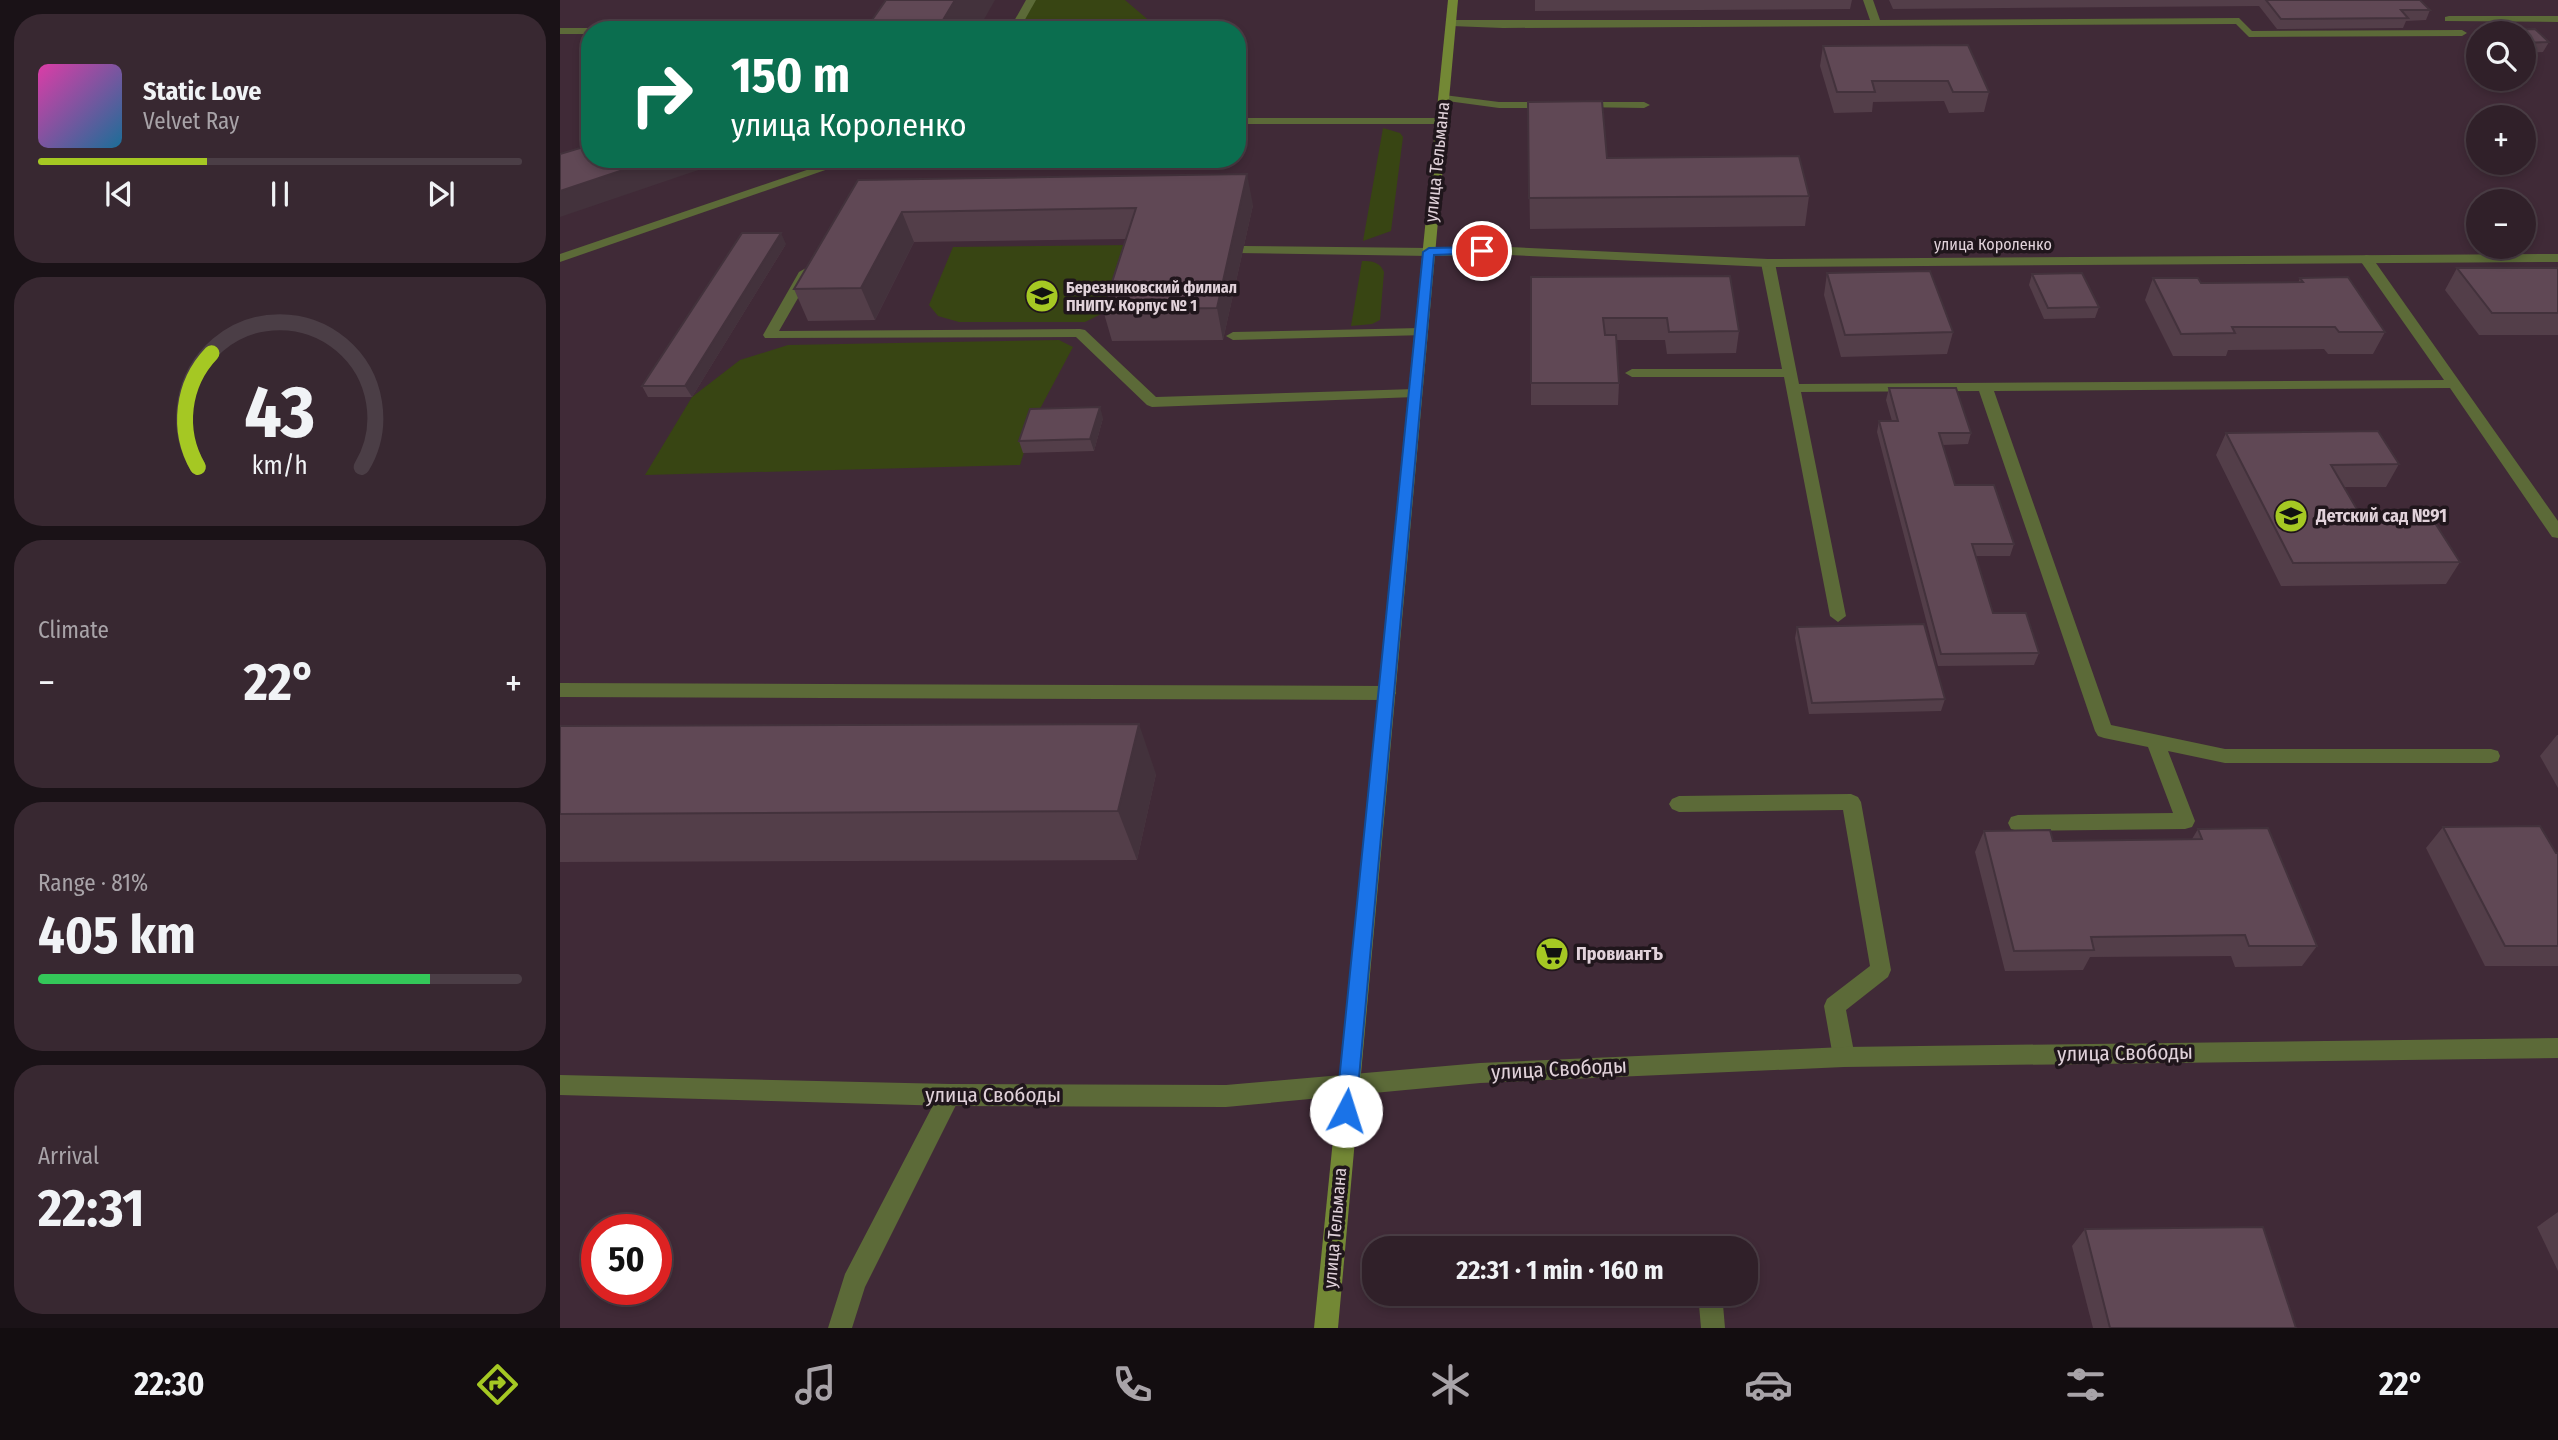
<!DOCTYPE html>
<meta charset="utf-8">
<style>
:root{--surface:#302029;--page:#382831;--text:#f1f3f6;--muted:#a8a3a8;--line:#4b3e46;--accent:#a5c823}
body{margin:0;font-family:"Fira Sans Condensed",sans-serif;background:var(--page);color:var(--text);height:100vh;display:flex;flex-direction:column;font-size:26px;white-space:nowrap}
*{box-sizing:border-box;margin:0}
p{font-size:23px;color:var(--muted)}
.icon{flex:none;width:38px;height:38px;fill:none;stroke:currentColor;stroke-width:2;stroke-linecap:round;stroke-linejoin:round}
.map{position:relative;flex:1;overflow:hidden}
.details{display:flex;flex-direction:column;gap:14px;padding:14px;background:#1a1217;width:560px}
.details>*{flex:none}
.hud{position:absolute;left:21px;top:21px;width:665px;height:147px;border-radius:28px;box-shadow:0 4px 10px #0003,0 0 0 2px var(--line);background:#0b6e4f;color:#fff;overflow:hidden}
.controls{position:absolute;left:1906px;top:21px;display:grid;gap:14px}
.controls a{display:grid;place-items:center;width:70px;height:70px;border-radius:50%;background:var(--surface);box-shadow:0 4px 10px #0003,0 0 0 2px var(--line);font-size:35px}
.speed{position:absolute;left:21px;top:1214px;display:flex;gap:14px;font-size:35px;font-weight:700;text-align:center}
.speed>*{display:grid;place-content:center;width:91px;height:91px;border-radius:50%;background:var(--surface);box-shadow:0 4px 10px #0003,0 0 0 2px var(--line);line-height:1}
.speed .limit{border:10px solid #d22;background:#fff;color:#111}
.pin{position:absolute;display:grid;place-items:center;width:60px;height:60px;color:#fff;margin:-30px;border:4px solid #fff;border-radius:50%;box-shadow:0 2px 7px #0007}
.me{position:absolute;width:77px;margin:-38px;rotate:5deg;stroke-linejoin:round;filter:drop-shadow(0 0 5px #0008)}
.turn{display:flex;align-items:center;gap:24px;height:147px;padding:0 35px;font-size:32px}
.turn .icon{width:91px;height:91px;stroke-width:2.5}
.turn b{display:block;font-size:49px;line-height:60px}
.big{font-size:52px;font-weight:700;line-height:1.1}
.details .tile{flex:1;display:flex;flex-direction:column;justify-content:center;gap:10px;min-width:0;padding:0 24px;border-radius:28px;background:var(--page)}
.details .dial{align-items:center;gap:0}
.dial svg{height:182px;overflow:visible;fill:none;stroke:var(--line);stroke-width:7;stroke-linecap:round;text-anchor:middle}
.dial text{fill:var(--text);stroke:none}
.song{display:flex;align-items:center;gap:21px}
.cover{width:84px;height:84px;border-radius:10px;background:linear-gradient(135deg,hsl(320 70% 55%),hsl(200 70% 35%))}
.played{height:7px;border-radius:4px;background:linear-gradient(90deg,var(--accent) 35%,var(--line) 35%)}
.keys{display:flex;justify-content:space-around;direction:ltr}
.heat{display:flex;justify-content:space-between;align-items:center;font-size:38px;direction:ltr}
.charge{height:10px;border-radius:5px;background:linear-gradient(90deg,#34c759 81%,var(--line) 0)}
.trip{position:absolute;left:802px;top:1236px;width:396px;height:70px;border-radius:28px;background:var(--surface);box-shadow:0 4px 10px #0003,0 0 0 2px var(--line);font-weight:700;line-height:70px;text-align:center}
.dock{display:flex;height:112px;justify-content:space-around;align-items:center;background:#130d10;color:var(--muted)}
.dock .icon{width:49px;height:49px}
.dock .selected{color:var(--accent)}
.dock b{font-size:32px;color:var(--text)}
main{display:flex;flex:1;min-height:0}
.map>svg:first-child{display:block}
.green{fill:#384513}
.lines{fill:none;stroke-linecap:round;stroke-linejoin:round}
.service{fill:#5c6a38;fill-rule:evenodd}
.minor{fill:#5c6a38;fill-rule:evenodd}
.secondary{fill:#738835;fill-rule:evenodd}
.wall{fill:#533e49}
.shaded-wall{fill:#43323c}
.building{fill:#604855;stroke:#43323c;stroke-width:2}
.route{fill:#1a73e8;stroke:#114b97;stroke-width:2}
.labels{text-anchor:middle;stroke-width:7;stroke-linejoin:round;paint-order:stroke}
.far-street-label{font-size:16px;fill:#e1d2da;stroke:#20161c}
.far-poi-label{font-size:16px;font-weight:bold;fill:#e1d2da;stroke:#20161c;text-anchor:start}
.street-label{font-size:18px;fill:#e1d2da;stroke:#20161c}
.poi-label{font-size:18px;font-weight:bold;fill:#e1d2da;stroke:#20161c;text-anchor:start}
.near-street-label{font-size:21px;fill:#e1d2da;stroke:#20161c}
</style>
<main>
<section class="details">
<div class="tile">
<div class="song"><i class="cover"></i><div><b>Static Love</b><p>Velvet Ray</p></div></div>
<div class="played"></div>
<div class="keys"><svg class="icon" aria-label="previous" viewBox="0 0 24 24"><path d="M18 5L8 12l10 7zM5 5v14"/></svg><svg class="icon" aria-label="pause" viewBox="0 0 24 24"><path d="M8 5v14M16 5v14"/></svg><svg class="icon" aria-label="next" viewBox="0 0 24 24"><path d="M6 5l10 7-10 7zM19 5v14"/></svg></div>
</div>
<div class="tile dial"><svg viewBox="0 0 100 80">
<path d="M14 69A42 42 0 1 1 86 69"/>
<path d="M14 69A42 42 0 0 1 20 19" stroke="#a5c823"/>
<text x="50" y="56" font-size="32" font-weight="700">43</text>
<text x="50" y="72" font-size="11">km/h</text>
</svg></div>
<div class="tile"><p>Climate</p>
<div class="heat"><a>−</a><b class="big">22°</b><a>+</a></div>
</div>
<div class="tile"><p>Range · 81%</p><b class="big">405 km</b><div class="charge"></div></div>
<div class="tile"><p>Arrival</p><b class="big">22:31</b></div>
</section>
<div class="map">
<svg width="1998" height="1328" viewBox="0 0 1998 1328">
<rect width="100%" height="100%" fill="#402a37"/>
<g class="green">
<path d="M471,0H565L600,30H454Z"/>
<path d="M823,128L840,133L843,137L831,231L803,241Z"/>
<path d="M571,245L553,308L525,322H399L378,316L369,305L393,247Z"/>
<path d="M802,261C812,261 820,262 824,272L820,320L812,324L791,326Z"/>
<path d="M499,340L513,347L474,420L460,465L85,475L132,397L180,360L228,345Z"/>
</g>
<g class="lines">
<g class="service">
<path d="M354,0H365L339,30H142L147,27L331,26Z"/>
<path d="M1303,0H1313L1320,20L1679,18L1692,31L1902,30L1907,33L1902,36L1689,37L1676,24L943,28L891,26L886,23L891,20H1310Z"/>
<path d="M1889,16H1998V22L1885,21V17Z"/>
<path d="M0,28H30L34,30H30V34H0Z"/>
<path d="M884,95L939,102H992L998,105L992,108H939L880,100V96Z"/>
<path d="M1020,102H1084L1090,105L1084,108L1016,107V103Z"/>
<path d="M683,246L869,248L875,252L869,256L678,253L677,250Z"/>
<path d="M1806,255L1811,256L1998,521V538L1992,537L1890,388L1434,391L1551,725L1665,749H1931L1938,751L1940,756L1938,761L1931,763H1665L1608,751L1635,821L1632,827L1625,829L1458,831L1451,829L1448,823L1451,817L1458,815L1613,813L1588,747L1544,738L1538,736L1535,731L1419,391L1241,392L1286,616L1278,622L1270,616L1224,377H1072L1065,373L1072,369H1222L1201,263L1208,259L1215,263L1239,384L1884,380L1799,259Z"/>
<path d="M246,268L253,272L219,331L520,329L525,330L596,397L855,389L862,393L855,397L592,407L587,405L516,337L205,338L203,335L239,272Z"/>
<path d="M861,328L866,329V335L673,340L666,336L673,332Z"/>
<path d="M0,683L827,686L833,688L836,693L833,698L827,700L0,697Z"/>
<path d="M1291,794L1298,797L1301,802L1331,970L1328,977L1286,1010L1295,1057L1292,1064L1284,1067L1276,1064L1273,1057L1264,1006L1267,999L1310,966L1283,810L1119,812L1112,809L1109,804L1112,799L1119,796Z"/>
<path d="M390,1084L398,1088L401,1095L305,1287L292,1328H268L285,1274L382,1088Z"/>
<path d="M1138,1293H1162L1165,1328H1141Z"/>
</g>
<g class="minor">
<path d="M466,0H476L459,30H449Z"/>
<path d="M677,118H882L888,121L882,124H677Z"/>
<path d="M279,159H297L0,262V254Z"/>
<path d="M949,247L1208,259L1998,254V262L1208,267L949,255L869,256L863,252L869,248Z"/>
<path d="M1998,1038V1058L1284,1067L920,1083L666,1107L390,1106L0,1095V1075L390,1084L666,1085L920,1063L1284,1047Z"/>
</g>
<path class="secondary" d="M888,0H898L778,1328H754Z"/>
</g>
<g class="wall">
<path d="M975,0H1292L1290,9L975,11Z"/>
<path d="M1329,0H1860L1870,10L1866,20L1846,21L1843,28L1717,29L1699,6L1333,9Z"/>
<path d="M1975,29L1989,42L1983,52L1964,53V33H1924L1925,30Z"/>
<path d="M1263,46L1429,92L1424,112L1389,113L1384,101L1313,102L1312,112L1274,113L1260,66Z"/>
<path d="M968,102L1047,158L1249,196L1245,226L970,229Z"/>
<path d="M298,180L693,205L663,340L552,341L543,310L566,239L354,242L315,320L248,321L234,289Z"/>
<path d="M226,244L132,397H88L82,386Z"/>
<path d="M1897,268H1998V335H1919L1885,290Z"/>
<path d="M1267,273L1393,332L1387,354L1281,357L1264,295Z"/>
<path d="M1472,274L1539,307L1535,318L1484,319L1469,285Z"/>
<path d="M971,277L1179,331L1176,353L1107,354L1105,340H1056L1059,383L1058,405H971Z"/>
<path d="M1593,278L1641,283H1738L1740,278L1825,332L1813,354H1768L1764,349L1668,350L1666,356H1613L1585,300Z"/>
<path d="M1329,388L1411,433L1408,444L1383,445L1395,485L1454,544L1450,556H1416L1433,613L1479,653L1474,665L1378,666L1317,432L1319,421H1332L1326,400Z"/>
<path d="M543,418L534,451L463,453L459,441Z"/>
<path d="M1666,433L1839,464L1826,487H1784L1805,523L1900,562L1886,584L1721,586L1656,455Z"/>
<path d="M1237,627L1385,699L1381,711L1249,714L1235,638Z"/>
<path d="M0,726L596,774L577,860L0,862Z"/>
<path d="M1997,735H1998V788L1980,756Z"/>
<path d="M1883,827L1998,853V966H1925L1866,848Z"/>
<path d="M1638,829L1757,946L1742,966L1675,967L1671,956L1530,957L1523,970L1445,971L1415,852L1424,831L1493,841L1632,839Z"/>
<path d="M1998,1212V1271L1977,1227Z"/>
<path d="M1525,1229L1736,1328H1533L1512,1246Z"/>
</g>
<g class="shaded-wall">
<path d="M395,0H435L418,30H377Z"/>
<path d="M96,159H157L159,163L0,217V191Z"/>
<path d="M687,174L693,205L663,340L657,308Z"/>
<path d="M342,212L354,242L315,320L301,288Z"/>
<path d="M221,233L226,244L132,397L125,386Z"/>
<path d="M540,407L543,418L534,451L530,439Z"/>
<path d="M579,724L596,774L577,860L558,811Z"/>
</g>
<g class="building">
<path d="M326,0H395L377,30H305Z"/>
<path d="M1706,0H1860L1870,10H1841L1848,18L1721,19Z"/>
<path d="M1975,29L1989,42L1964,43V33H1928L1925,30Z"/>
<path d="M1408,45L1429,92H1393L1388,81H1312L1315,92H1277L1263,46Z"/>
<path d="M1042,101L1047,158L1239,156L1249,196L969,198L968,102Z"/>
<path d="M30,145V159H96L0,191V154Z"/>
<path d="M687,174L657,308L543,310L576,208L342,212L301,288L234,289L298,180Z"/>
<path d="M182,233H221L125,386H82Z"/>
<path d="M1897,268H1998V313H1932Z"/>
<path d="M1370,271L1393,332L1285,335L1267,273Z"/>
<path d="M1522,273L1539,307L1488,308L1472,274Z"/>
<path d="M1170,276L1179,331L1109,332L1107,318H1043L1045,335H1056L1059,383H971V277Z"/>
<path d="M1788,277L1825,332H1779L1775,327H1672L1675,333L1621,334L1593,278H1638L1641,283L1743,282L1740,278Z"/>
<path d="M1329,388H1396L1411,433H1379L1395,485H1434L1454,544H1412L1433,613H1466L1479,653L1381,654L1319,421H1338Z"/>
<path d="M540,407L530,439L459,441L470,409Z"/>
<path d="M1818,431L1839,464L1771,465L1805,523H1875L1900,562L1733,563L1666,433Z"/>
<path d="M1364,624L1385,699L1252,703L1237,627Z"/>
<path d="M579,724L558,811L0,814V726Z"/>
<path d="M1980,826L1996,853H1998V946H1945L1883,827Z"/>
<path d="M1708,828L1757,946H1689L1685,935L1531,937L1534,950L1454,951L1424,831L1490,830L1493,841L1642,839L1638,829Z"/>
<path d="M1703,1227L1736,1328H1550L1525,1229Z"/>
</g>
<path class="route" d="M922,247L927,248V253L874,255L796,1111L793,1118L786,1121L779,1118L776,1111L863,252L869,248Z"/>
<defs>
<symbol id="university-disc" viewBox="-11 -11 22 22"><circle r="9.5" fill="#a5c823" stroke="#20161c"/><path d="M0-5L7-2L0 1L-7-2ZM-4 1L0 2.5L4 1V4Q0 6-4 4Z" fill="#111"/></symbol>
<symbol id="school-disc" viewBox="-11 -11 22 22"><circle r="9.5" fill="#a5c823" stroke="#20161c"/><path d="M0-5L7-2L0 1L-7-2ZM-4 1L0 2.5L4 1V4Q0 6-4 4Z" fill="#111"/></symbol>
<symbol id="supermarket-disc" viewBox="-11 -11 22 22"><circle r="9.5" fill="#a5c823" stroke="#20161c"/><path d="M-6-5.5h2.5l.6 2H6L4.5 2H-2.5L-4.4-4H-6ZM-1.5 3.2a1.3 1.3 0 1 0 .1 0ZM3 3.2a1.3 1.3 0 1 0 .1 0Z" fill="#111"/></symbol>
</defs>
<g fill-rule="evenodd">
<use href="#university-disc" x="463" y="277" width="38" height="38"/>
<use href="#school-disc" x="1712" y="497" width="38" height="38"/>
<use href="#supermarket-disc" x="973" y="935" width="38" height="38"/>
</g>
<g class="labels">
<g class="far-street-label">
<text x="1433" y="250">улица Короленко</text>
</g>
<g class="far-poi-label">
<text x="506" y="293">Березниковский филиал<tspan x="506" dy="18">ПНИПУ. Корпус № 1</tspan></text>
</g>
<g class="street-label">
<text transform="translate(877 162) rotate(-84)" y="6">улица Тельмана</text>
<text transform="translate(775 1228) rotate(-85)" y="6">улица Тельмана</text>
</g>
<g class="poi-label">
<text x="1756" y="522">Детский сад №91</text>
<text x="1016" y="960">ПровиантЪ</text>
</g>
<g class="near-street-label">
<text transform="translate(1565 1053) rotate(-1)" y="7">улица Свободы</text>
<text transform="translate(999 1069) rotate(-3)" y="7">улица Свободы</text>
<text x="433" y="1102">улица Свободы</text>
</g>
</g>
</svg>
<div class="controls">
<a><svg class="icon" aria-label="search" viewBox="0 0 24 24"><circle cx="10" cy="10" r="6"/><path d="M15 15l6 6"/></svg></a>
<a>+</a>
<a>−</a>
</div>
<div class="speed"><div class="limit">50</div></div>
<div class="pin" style="left:922px;top:251px;background:#d93025"><svg class="icon" aria-label="arrive" viewBox="0 0 24 24"><path d="M6 21V4h12l-3 4 3 4H6"/></svg></div>
<svg class="me" style="left:786px;top:1111px" viewBox="-20 -20 40 40"><circle r="19" fill="#fff"/><path d="M0-13L10 11 0 6-10 11z" fill="#1a73e8"/></svg>
<div class="trip">22:31 · 1 min · 160 m</div>
<div class="hud">
<div class="turn"><svg class="icon" aria-label="right" viewBox="0 0 24 24"><path d="M7 20v-9h11M14 6l5 5-5 5"/></svg><div><b>150 m</b>улица Короленко</div></div>
</div>
</div>
</main>
<nav class="dock">
<b>22:30</b>
<svg class="icon selected" aria-label="directions" viewBox="0 0 24 24"><path d="M12 3l9 9-9 9-9-9zM9 14v-3h6M13 9l2 2-2 2"/></svg>
<svg class="icon" aria-label="music" viewBox="0 0 24 24"><path d="M9 18V5l10-2v13"/><circle cx="6" cy="18" r="3"/><circle cx="16" cy="16" r="3"/></svg>
<svg class="icon" aria-label="phone" viewBox="0 0 24 24"><path d="M5 4h4l2 5-3 2q2 4 5 5l2-3 5 2v4C11 20 4 13 5 4z"/></svg>
<svg class="icon" aria-label="climate" viewBox="0 0 24 24"><path d="M12 3v18M4 7l16 10M4 17L20 7"/></svg>
<svg class="icon" aria-label="car" viewBox="0 0 24 24"><path d="M5 17H2v-5l4-1 3-4h7l3 4 3 1v5h-3M9 17h6M6 11h13"/><circle cx="7" cy="17" r="2"/><circle cx="17" cy="17" r="2"/></svg>
<svg class="icon" aria-label="filters" viewBox="0 0 24 24"><path d="M4 7h16M4 17h16"/><circle cx="9" cy="7" r="2"/><circle cx="15" cy="17" r="2"/></svg>
<b>22°</b>
</nav>
